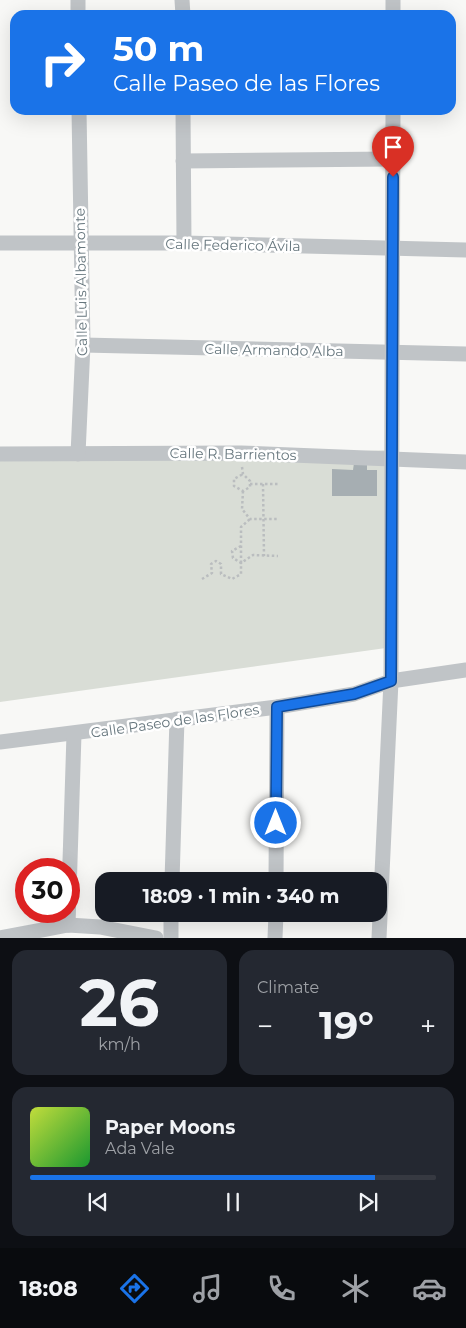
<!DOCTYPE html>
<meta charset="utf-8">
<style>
:root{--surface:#171b24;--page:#242831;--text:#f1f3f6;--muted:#9ea1a6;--line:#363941;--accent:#1a73e8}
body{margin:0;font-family:Montserrat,sans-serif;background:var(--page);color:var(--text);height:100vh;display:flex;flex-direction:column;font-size:19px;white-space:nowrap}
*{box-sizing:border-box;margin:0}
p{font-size:16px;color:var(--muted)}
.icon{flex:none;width:28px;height:28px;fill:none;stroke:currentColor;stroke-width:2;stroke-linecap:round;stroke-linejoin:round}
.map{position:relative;height:938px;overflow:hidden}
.details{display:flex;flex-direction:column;gap:12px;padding:12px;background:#0d0f14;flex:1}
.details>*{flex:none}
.top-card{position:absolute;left:10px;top:10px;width:446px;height:105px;border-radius:15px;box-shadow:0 5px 20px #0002;background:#1a73e8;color:#fff;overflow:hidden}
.speed{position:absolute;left:15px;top:858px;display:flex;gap:10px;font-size:25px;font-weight:700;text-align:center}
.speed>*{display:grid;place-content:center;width:65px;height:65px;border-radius:50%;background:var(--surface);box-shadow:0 5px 20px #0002;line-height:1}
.speed .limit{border:8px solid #d22;background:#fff;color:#111}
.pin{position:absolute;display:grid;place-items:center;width:42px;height:42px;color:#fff;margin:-51px -21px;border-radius:50% 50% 50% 0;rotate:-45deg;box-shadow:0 0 5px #0007}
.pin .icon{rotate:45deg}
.me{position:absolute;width:55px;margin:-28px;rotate:0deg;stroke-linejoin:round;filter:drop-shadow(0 0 4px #0008)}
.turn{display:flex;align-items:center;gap:18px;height:105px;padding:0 20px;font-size:22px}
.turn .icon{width:65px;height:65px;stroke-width:2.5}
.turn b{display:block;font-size:35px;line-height:42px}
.big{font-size:38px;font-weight:700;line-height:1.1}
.details .card{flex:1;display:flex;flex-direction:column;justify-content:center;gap:8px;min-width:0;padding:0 18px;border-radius:15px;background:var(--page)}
.details .dial{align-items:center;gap:0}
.dial b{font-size:65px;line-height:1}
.song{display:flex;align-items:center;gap:15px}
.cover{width:60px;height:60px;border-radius:8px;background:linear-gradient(135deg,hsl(70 70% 55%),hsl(130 70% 35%))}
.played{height:5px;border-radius:2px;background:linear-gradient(90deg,var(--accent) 85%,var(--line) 85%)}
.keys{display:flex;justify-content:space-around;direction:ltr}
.heat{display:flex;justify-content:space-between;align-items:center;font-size:28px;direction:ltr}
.details .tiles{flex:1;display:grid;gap:12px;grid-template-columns:1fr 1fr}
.card:last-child{grid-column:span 2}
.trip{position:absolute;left:95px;top:872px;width:292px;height:50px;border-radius:15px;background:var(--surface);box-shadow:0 5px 20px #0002;font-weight:700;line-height:50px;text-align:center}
.tabs{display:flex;height:80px;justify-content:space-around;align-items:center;background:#090b0e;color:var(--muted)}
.tabs .icon{width:35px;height:35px}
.tabs .on{color:var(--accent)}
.tabs b{font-size:22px;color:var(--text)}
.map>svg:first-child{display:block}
.green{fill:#d9ddd6}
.building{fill:#a6aeb2}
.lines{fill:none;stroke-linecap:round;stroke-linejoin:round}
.path{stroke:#babdbf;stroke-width:2.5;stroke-dasharray:2.5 2.5;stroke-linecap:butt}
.minor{stroke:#c0c4c7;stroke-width:15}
.route-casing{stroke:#114b97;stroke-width:12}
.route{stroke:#1a73e8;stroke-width:9}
.labels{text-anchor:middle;stroke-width:5;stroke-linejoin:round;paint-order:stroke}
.street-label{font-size:14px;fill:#66767d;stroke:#fff}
</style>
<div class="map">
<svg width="466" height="938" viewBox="0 0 466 938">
<rect width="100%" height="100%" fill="#f8f8f6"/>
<path class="green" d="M0,449L242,455L392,450L393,647L0,702Z"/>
<path class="building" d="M354,463H367V470H377V496H332V469L353,470Z"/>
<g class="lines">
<g class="path">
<path d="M242,467L243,474L250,481V487L243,491L234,486V479L243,474"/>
<path d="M250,484H278"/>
<path d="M263,484L264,556"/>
<path d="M243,491L242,509L250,519H279"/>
<path d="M241,546L232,551L233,558L241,563L253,555L278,556"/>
<path d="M241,563V527L250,519"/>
<path d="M202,579L212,573L211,564L216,561L221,564V574L232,579L241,574V563"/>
</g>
<g class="minor">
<path d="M78,0V15"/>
<path d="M182,0L183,15"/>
<path d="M393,15V0"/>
<path d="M183,110L184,243"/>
<path d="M183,161L393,159"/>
<path d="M0,243H184L466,250"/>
<path d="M83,345L466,354"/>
<path d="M0,454L241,453L466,462"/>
<path d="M78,454L83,345L79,110"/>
<path d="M0,742L277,707L354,694L391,681L466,670"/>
<path d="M172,881L177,719"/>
<path d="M276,881L277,707"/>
<path d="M68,925L74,734"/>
<path d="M0,938L68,925L100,927L156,938"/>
<path d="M171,938V914"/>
<path d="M275,938L276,914"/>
<path d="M379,938L391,681L393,110"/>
</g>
</g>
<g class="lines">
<defs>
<path id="route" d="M276,823L277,707L354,694L391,681L393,177"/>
</defs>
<use href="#route" class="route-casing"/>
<use href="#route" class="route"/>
</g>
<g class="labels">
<g class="street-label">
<text transform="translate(233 245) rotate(1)" y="5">Calle Federico Ávila</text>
<text transform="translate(81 282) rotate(-91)" y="5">Calle Luis Albamonte</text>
<text transform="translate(274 350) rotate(1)" y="5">Calle Armando Alba</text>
<text transform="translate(233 454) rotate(1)" y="5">Calle R. Barrientos</text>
<text transform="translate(175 721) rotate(-8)" y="5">Calle Paseo de las Flores</text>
</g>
</g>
</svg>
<div class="speed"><div class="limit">30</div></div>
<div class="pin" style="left:393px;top:177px;background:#d93025"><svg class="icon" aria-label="arrive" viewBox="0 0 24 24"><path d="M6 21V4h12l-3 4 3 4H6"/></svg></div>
<svg class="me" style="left:276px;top:823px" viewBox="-20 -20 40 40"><circle r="17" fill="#1a73e8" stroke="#fff" stroke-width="3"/><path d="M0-11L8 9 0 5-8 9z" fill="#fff"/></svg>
<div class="trip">18:09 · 1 min · 340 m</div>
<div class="top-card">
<div class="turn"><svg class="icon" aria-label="right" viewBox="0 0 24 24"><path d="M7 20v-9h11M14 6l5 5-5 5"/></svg><div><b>50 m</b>Calle Paseo de las Flores</div></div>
</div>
</div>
<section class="details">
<div class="tiles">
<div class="card dial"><b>26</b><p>km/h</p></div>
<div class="card"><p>Climate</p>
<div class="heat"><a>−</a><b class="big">19°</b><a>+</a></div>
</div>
<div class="card">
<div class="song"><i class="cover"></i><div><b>Paper Moons</b><p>Ada Vale</p></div></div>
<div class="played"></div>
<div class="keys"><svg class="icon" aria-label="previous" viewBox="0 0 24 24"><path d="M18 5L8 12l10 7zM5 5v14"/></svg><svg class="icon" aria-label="pause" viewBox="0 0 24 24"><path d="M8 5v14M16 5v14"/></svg><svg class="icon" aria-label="next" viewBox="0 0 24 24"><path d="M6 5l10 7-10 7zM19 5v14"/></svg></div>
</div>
</div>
</section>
<nav class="tabs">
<b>18:08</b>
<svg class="icon on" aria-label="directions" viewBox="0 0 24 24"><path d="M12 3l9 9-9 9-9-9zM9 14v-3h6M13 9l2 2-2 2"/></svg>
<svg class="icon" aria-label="music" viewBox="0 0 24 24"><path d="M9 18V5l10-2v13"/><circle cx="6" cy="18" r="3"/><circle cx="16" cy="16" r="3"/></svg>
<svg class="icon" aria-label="phone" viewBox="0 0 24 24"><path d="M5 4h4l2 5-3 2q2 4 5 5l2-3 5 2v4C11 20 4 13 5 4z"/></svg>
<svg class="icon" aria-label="climate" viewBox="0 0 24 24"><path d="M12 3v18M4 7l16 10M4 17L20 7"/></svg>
<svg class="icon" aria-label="car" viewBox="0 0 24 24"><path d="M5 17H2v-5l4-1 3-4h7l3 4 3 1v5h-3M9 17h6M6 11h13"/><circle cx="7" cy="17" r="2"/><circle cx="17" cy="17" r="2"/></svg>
</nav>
